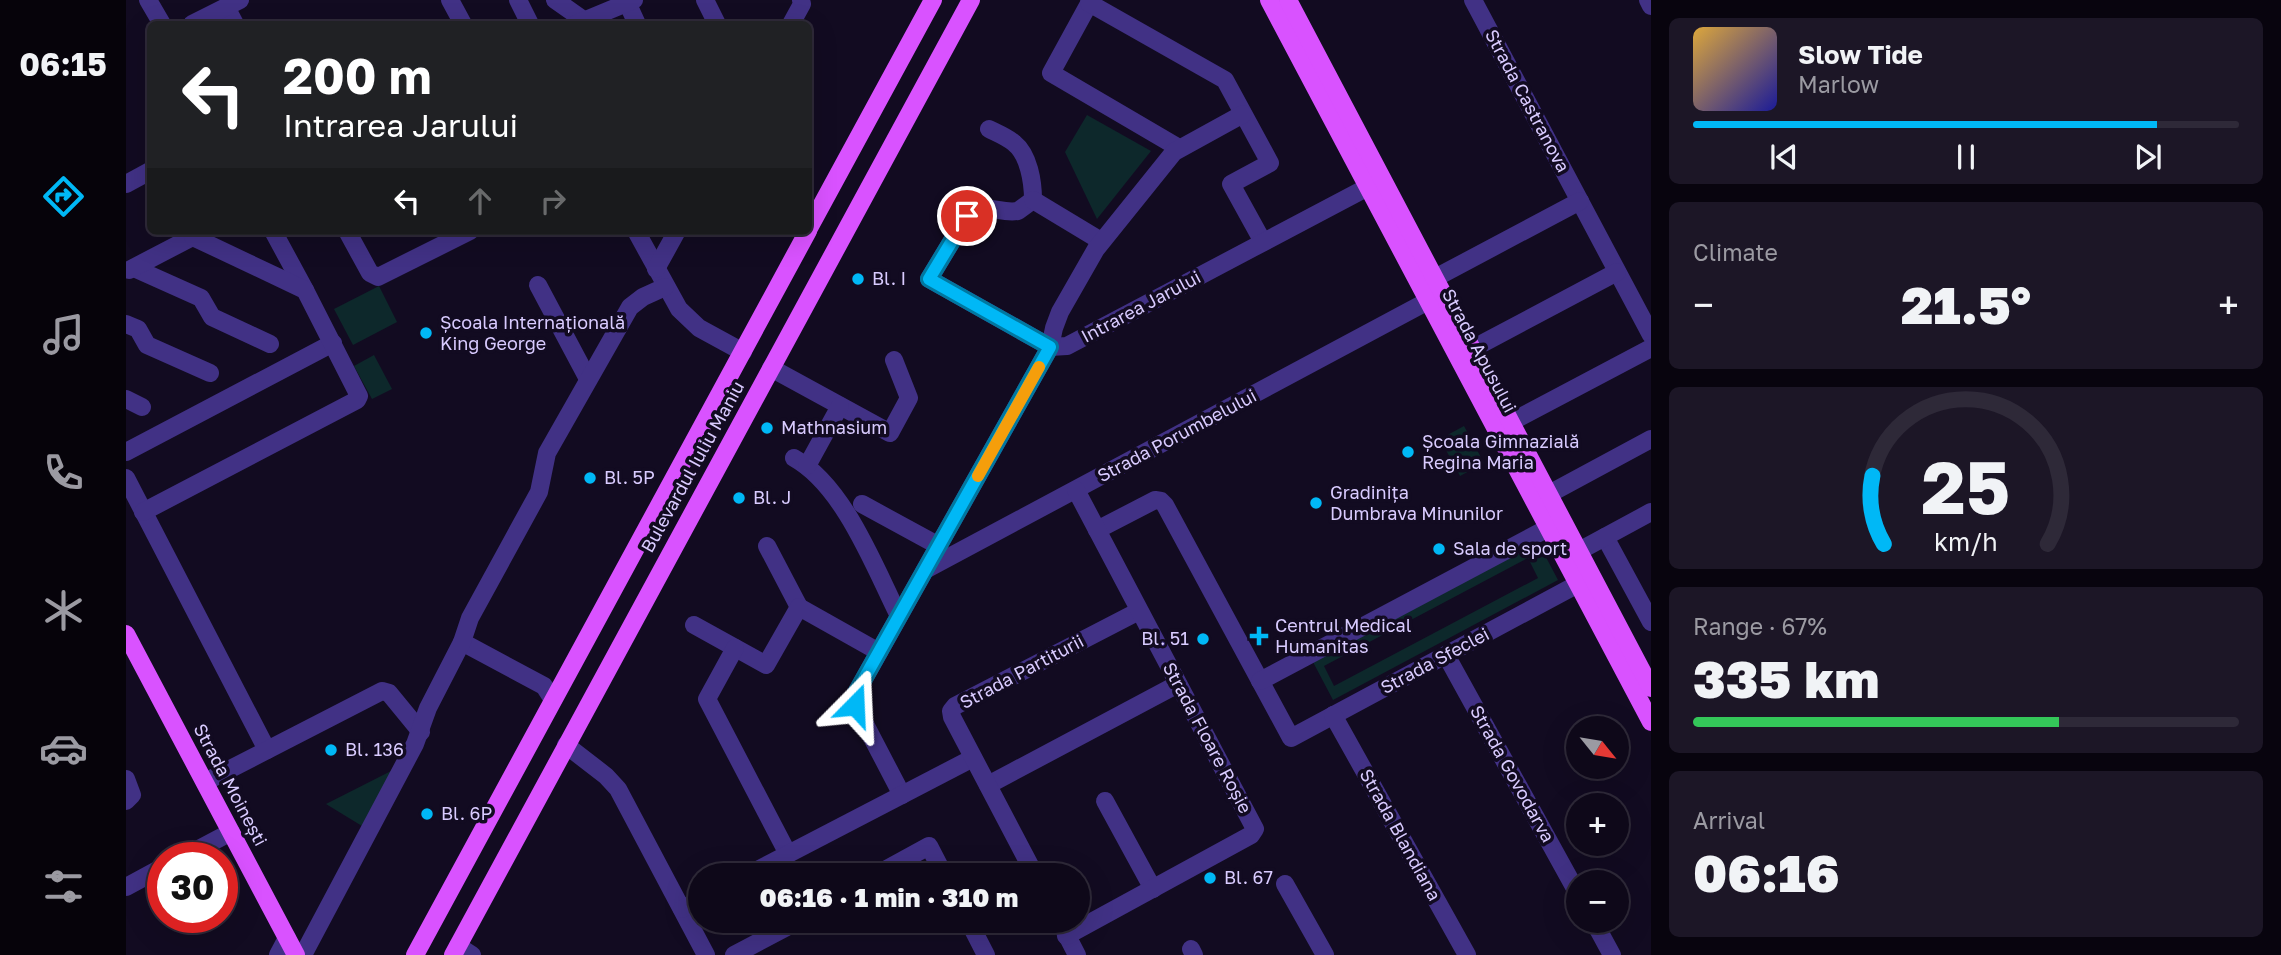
<!DOCTYPE html>
<meta charset="utf-8">
<style>
:root{--surface:#0e0819;--page:#1c1626;--text:#f1f3f6;--muted:#9b9aa2;--line:#2e2938;--accent:#00b8f6}
body{margin:0;font-family:"Golos Text",sans-serif;background:var(--page);color:var(--text);height:100vh;display:flex;flex-direction:column;font-size:26px;white-space:nowrap}
*{box-sizing:border-box;margin:0}
p{font-size:23px;color:var(--muted)}
.icon{flex:none;width:38px;height:38px;fill:none;stroke:currentColor;stroke-width:2;stroke-linecap:round;stroke-linejoin:round}
.map{position:relative;flex:1;overflow:hidden}
.sheet{display:flex;flex-direction:column;gap:18px;padding:18px;background:#08040e;width:630px}
.sheet>*{flex:none}
.guide{position:absolute;left:21px;top:21px;width:665px;height:214px;border-radius:10px;box-shadow:0 7px 28px #0002,0 0 0 2px var(--line);background:#202124;color:#fff;overflow:hidden}
.needle{width:46px;rotate:120deg}
.tools{position:absolute;left:1440px;top:716px;display:grid;gap:14px}
.tools a{display:grid;place-items:center;width:63px;height:63px;border-radius:50%;background:var(--surface);box-shadow:0 7px 28px #0002,0 0 0 2px var(--line);font-size:35px}
.speed{position:absolute;left:21px;top:842px;display:flex;gap:14px;font-size:35px;font-weight:700;text-align:center}
.speed>*{display:grid;place-content:center;width:91px;height:91px;border-radius:50%;background:var(--surface);box-shadow:0 7px 28px #0002,0 0 0 2px var(--line);line-height:1}
.speed .limit{border:10px solid #d22;background:#fff;color:#111}
.pin{position:absolute;display:grid;place-items:center;width:60px;height:60px;color:#fff;margin:-30px;border:4px solid #fff;border-radius:50%;box-shadow:0 2px 7px #0007}
.me{position:absolute;width:77px;margin:-38px;rotate:21deg;stroke-linejoin:round;filter:drop-shadow(0 0 5px #0008)}
.turn{display:flex;align-items:center;gap:24px;height:147px;padding:0 21px;font-size:32px}
.turn .icon{width:91px;height:91px;stroke-width:2.5}
.turn b{display:block;font-size:49px;line-height:60px}
.lanes{display:flex;align-items:center;height:66px;padding:0 21px;background:#0003;justify-content:center;gap:35px;direction:ltr}
.lanes .off{opacity:.35}
.big{font-size:52px;font-weight:800;line-height:1.1}
.sheet .widget{flex:1;display:flex;flex-direction:column;justify-content:center;gap:10px;min-width:0;padding:0 24px;border-radius:10px;background:var(--page)}
.sheet .dial{align-items:center;gap:0}
.dial svg{height:182px;overflow:visible;fill:none;stroke:var(--line);stroke-width:7;stroke-linecap:round;text-anchor:middle}
.dial text{fill:var(--text);stroke:none}
.song{display:flex;align-items:center;gap:21px}
.cover{width:84px;height:84px;border-radius:10px;background:linear-gradient(135deg,hsl(40 70% 55%),hsl(240 70% 35%))}
.played{height:7px;border-radius:4px;background:linear-gradient(90deg,var(--accent) 85%,var(--line) 85%)}
.keys{display:flex;justify-content:space-around;direction:ltr}
.heat{display:flex;justify-content:space-between;align-items:center;font-size:38px;direction:ltr}
.charge{height:10px;border-radius:5px;background:linear-gradient(90deg,#34c759 67%,var(--line) 0)}
.trip{position:absolute;left:562px;top:863px;width:402px;height:70px;border-radius:35px;background:var(--surface);box-shadow:0 7px 28px #0002,0 0 0 2px var(--line);font-weight:800;line-height:70px;text-align:center}
main{display:flex;flex:1;min-height:0}
.dock{display:flex;flex-direction:column;width:126px;justify-content:space-around;align-items:center;background:#06030a;color:var(--muted)}
.dock .icon{width:49px;height:49px}
.dock .active{color:var(--accent)}
.dock b{font-size:32px;color:var(--text)}
.map>svg:first-child{display:block}
.green{fill:#0d282b;fill-rule:evenodd}
.lines{fill:none;stroke-linecap:round;stroke-linejoin:round}
.minor{stroke:#413185;stroke-width:18}
.major{stroke:#d952ff;stroke-width:18}
.route-casing{stroke:#0078a0;stroke-width:18}
.route{stroke:#00b8f6;stroke-width:12}
.slow{stroke:#f59e0b;stroke-width:12}
.poi-dot{fill:#00b8f6;stroke:#120b21;stroke-width:2.5}
.labels{text-anchor:middle;stroke-width:7;stroke-linejoin:round;paint-order:stroke}
.street-label{font-size:18px;fill:#d9cbff;stroke:#120b21}
.poi-label{font-size:18px;fill:#d9cbff;stroke:#120b21;text-anchor:start}
</style>
<main>
<nav class="dock">
<b>06:15</b>
<svg class="icon active" aria-label="directions" viewBox="0 0 24 24"><path d="M12 3l9 9-9 9-9-9zM9 14v-3h6M13 9l2 2-2 2"/></svg>
<svg class="icon" aria-label="music" viewBox="0 0 24 24"><path d="M9 18V5l10-2v13"/><circle cx="6" cy="18" r="3"/><circle cx="16" cy="16" r="3"/></svg>
<svg class="icon" aria-label="phone" viewBox="0 0 24 24"><path d="M5 4h4l2 5-3 2q2 4 5 5l2-3 5 2v4C11 20 4 13 5 4z"/></svg>
<svg class="icon" aria-label="climate" viewBox="0 0 24 24"><path d="M12 3v18M4 7l16 10M4 17L20 7"/></svg>
<svg class="icon" aria-label="car" viewBox="0 0 24 24"><path d="M5 17H2v-5l4-1 3-4h7l3 4 3 1v5h-3M9 17h6M6 11h13"/><circle cx="7" cy="17" r="2"/><circle cx="17" cy="17" r="2"/></svg>
<svg class="icon" aria-label="filters" viewBox="0 0 24 24"><path d="M4 7h16M4 17h16"/><circle cx="9" cy="7" r="2"/><circle cx="15" cy="17" r="2"/></svg>
</nav>
<div class="map">
<svg width="1525" height="955" viewBox="0 0 1525 955">
<rect width="100%" height="100%" fill="#120b21"/>
<g class="green">
<path d="M961,115L1025,151L971,219L939,152Z"/>
<path d="M253,286L271,322L227,345L208,309Z"/>
<path d="M248,355L266,389L246,399L228,366Z"/>
<path d="M1338,426L1358,463L1334,476L1314,439Z"/>
<path d="M1412,542L1432,580L1207,700L1187,662ZM1402,558L1412,578L1208,686L1198,666Z"/>
<path d="M267,770L236,826L200,804Z"/>
</g>
<g class="lines">
<g class="minor">
<path d="M22,0L36,24"/>
<path d="M324,0L337,24"/>
<path d="M392,0L404,24"/>
<path d="M429,0L459,21"/>
<path d="M500,0L511,24"/>
<path d="M579,0L591,24"/>
<path d="M965,0L925,73L1053,148"/>
<path d="M1347,0L1525,335"/>
<path d="M1522,0L1525,6"/>
<path d="M963,3L1099,80L1144,163L1105,184L1137,242"/>
<path d="M100,7L109,24"/>
<path d="M66,24L114,0"/>
<path d="M450,24L508,0"/>
<path d="M665,24L676,4L675,0"/>
<path d="M863,129C871,133 881,137 888,143C903,155 907,182 907,200"/>
<path d="M0,184L24,171"/>
<path d="M907,200L892,211C871,214 861,201 841,216L803,279L924,347L941,346L1242,187"/>
<path d="M907,200L975,241"/>
<path d="M147,231L179,290"/>
<path d="M221,231L244,273L252,277L344,231"/>
<path d="M510,231L553,309L573,328L617,352"/>
<path d="M8,268L75,298L86,317L144,344"/>
<path d="M530,269L551,231"/>
<path d="M3,270L78,231"/>
<path d="M1309,278L1454,201"/>
<path d="M412,285L462,379"/>
<path d="M0,324L12,329L21,345L84,373"/>
<path d="M1346,349L1491,272"/>
<path d="M645,368L764,433L783,398L768,360"/>
<path d="M0,399L16,407"/>
<path d="M1385,422L1525,348"/>
<path d="M0,452L207,343"/>
<path d="M668,458C718,486 748,566 773,616"/>
<path d="M681,466L714,406"/>
<path d="M0,478L141,750"/>
<path d="M1423,494L1525,439"/>
<path d="M736,504L813,546"/>
<path d="M17,512L231,400L233,396L179,290L67,237"/>
<path d="M971,530L1029,500L1035,501L1039,505L1165,738L1452,584"/>
<path d="M1479,537L1525,622"/>
<path d="M641,546L673,607"/>
<path d="M1453,551L1525,512"/>
<path d="M799,570L1302,301"/>
<path d="M568,625L640,665L673,607L753,652"/>
<path d="M336,642L418,686L427,700"/>
<path d="M609,648L581,699L662,854"/>
<path d="M1320,655L1452,894"/>
<path d="M1134,681L1422,528"/>
<path d="M1207,715L1341,955"/>
<path d="M440,745L480,776L492,789L580,955"/>
<path d="M0,779L6,795L0,801"/>
<path d="M79,782L256,691L263,693L295,732"/>
<path d="M862,785L1052,684"/>
<path d="M776,795L729,705L730,693L924,347L928,328L934,312L970,249L1048,152L1117,114"/>
<path d="M979,801L1027,889"/>
<path d="M56,858L105,832"/>
<path d="M622,875L847,758"/>
<path d="M750,875L803,846L818,875"/>
<path d="M909,875L826,717L825,711L829,706L1013,611"/>
<path d="M1159,884L1199,955"/>
<path d="M0,887L37,867"/>
<path d="M556,909L574,900"/>
<path d="M842,920L860,955"/>
<path d="M933,920L951,955"/>
<path d="M1467,920L1486,955"/>
<path d="M940,936L1125,835L1129,829L950,490"/>
<path d="M332,946L346,955"/>
<path d="M1065,949L1068,955"/>
<path d="M152,955L161,938"/>
<path d="M177,955L289,744L302,708L336,642L344,618L413,492L421,453L504,307L517,297L539,287"/>
<path d="M608,955L674,920"/>
</g>
<g class="major">
<path d="M1143,0L1525,722"/>
<path d="M1162,0L1525,688"/>
<path d="M682,230L807,0"/>
<path d="M0,634L170,955"/>
<path d="M289,955L682,231"/>
<path d="M327,955L845,0"/>
</g>
</g>
<g class="lines">
<defs>
<path id="route" d="M729,705L730,693L924,347L803,279L841,216"/>
</defs>
<use href="#route" class="route-casing"/>
<use href="#route" class="route"/>
<path class="slow" d="M852,476L913,367"/>
</g>
<g class="poi-dot">
<circle cx="732" cy="279" r="7"/>
<circle cx="300" cy="333" r="7"/>
<circle cx="641" cy="428" r="7"/>
<circle cx="1282" cy="452" r="7"/>
<circle cx="464" cy="478" r="7"/>
<circle cx="613" cy="498" r="7"/>
<circle cx="1190" cy="503" r="7"/>
<circle cx="1313" cy="549" r="7"/>
<path d="M1129.5 625.5h7v7h7v7h-7v7h-7v-7h-7v-7h7z"/>
<circle cx="1077" cy="639" r="7"/>
<circle cx="205" cy="750" r="7"/>
<circle cx="301" cy="814" r="7"/>
<circle cx="1084" cy="878" r="7"/>
</g>
<g class="labels">
<g class="street-label">
<text transform="translate(1401 101) rotate(62)" y="6">Strada Castranova</text>
<text transform="translate(1015 307) rotate(-28)" y="6">Intrarea Jarului</text>
<text transform="translate(1353 351) rotate(62)" y="6">Strada Apusului</text>
<text transform="translate(1051 436) rotate(-28)" y="6">Strada Porumbelului</text>
<text transform="translate(567 467) rotate(-61)" y="6">Bulevardul Iuliu Maniu</text>
<text transform="translate(1309 661) rotate(-28)" y="6">Strada Sfeclei</text>
<text transform="translate(896 672) rotate(-28)" y="6">Strada Partiturii</text>
<text transform="translate(1081 738) rotate(62)" y="6">Strada Floare Roșie</text>
<text transform="translate(1386 774) rotate(61)" y="6">Strada Govodarva</text>
<text transform="translate(104 785) rotate(62)" y="6">Strada Moinești</text>
<text transform="translate(1274 835) rotate(61)" y="6">Strada Blandiana</text>
</g>
<g class="poi-label">
<text x="746" y="285">Bl. I</text>
<text x="314" y="329">Școala Internațională<tspan x="314" dy="21">King George</tspan></text>
<text x="655" y="434">Mathnasium</text>
<text x="1296" y="448">Școala Gimnazială<tspan x="1296" dy="21">Regina Maria</tspan></text>
<text x="478" y="484">Bl. 5P</text>
<text x="1204" y="499">Gradinița<tspan x="1204" dy="21">Dumbrava Minunilor</tspan></text>
<text x="627" y="504">Bl. J</text>
<text x="1327" y="555">Sala de sport</text>
<text x="1149" y="632">Centrul Medical<tspan x="1149" dy="21">Humanitas</tspan></text>
<text x="1063" y="645" text-anchor="end">Bl. 51</text>
<text x="219" y="756">Bl. 136</text>
<text x="315" y="820">Bl. 6P</text>
<text x="1098" y="884">Bl. 67</text>
</g>
</g>
</svg>
<div class="tools">
<a><svg class="needle" viewBox="-14 -14 28 28"><path d="M0-13l5 13h-10z" fill="#e53935"/><path d="M0 13l5-13h-10z" fill="#9b9aa2"/></svg></a>
<a>+</a>
<a>−</a>
</div>
<div class="speed"><div class="limit">30</div></div>
<div class="pin" style="left:841px;top:216px;background:#d93025"><svg class="icon" aria-label="arrive" viewBox="0 0 24 24"><path d="M6 21V4h12l-3 4 3 4H6"/></svg></div>
<svg class="me" style="left:729px;top:705px" viewBox="-20 -20 40 40"><path d="M0-17L14 15 0 8-14 15z" fill="#00b8f6" stroke="#fff" stroke-width="4"/></svg>
<div class="trip">06:16 · 1 min · 310 m</div>
<div class="guide">
<div class="turn"><svg class="icon" aria-label="left" viewBox="0 0 24 24"><path d="M17 20v-9H6M10 6l-5 5 5 5"/></svg><div><b>200 m</b>Intrarea Jarului</div></div>
<div class="lanes"><svg class="icon" aria-label="left" viewBox="0 0 24 24"><path d="M17 20v-9H6M10 6l-5 5 5 5"/></svg><svg class="icon off" aria-label="ahead" viewBox="0 0 24 24"><path d="M12 20V5M6 11l6-6 6 6"/></svg><svg class="icon off" aria-label="right" viewBox="0 0 24 24"><path d="M7 20v-9h11M14 6l5 5-5 5"/></svg></div>
</div>
</div>
<section class="sheet">
<div class="widget">
<div class="song"><i class="cover"></i><div><b>Slow Tide</b><p>Marlow</p></div></div>
<div class="played"></div>
<div class="keys"><svg class="icon" aria-label="previous" viewBox="0 0 24 24"><path d="M18 5L8 12l10 7zM5 5v14"/></svg><svg class="icon" aria-label="pause" viewBox="0 0 24 24"><path d="M8 5v14M16 5v14"/></svg><svg class="icon" aria-label="next" viewBox="0 0 24 24"><path d="M6 5l10 7-10 7zM19 5v14"/></svg></div>
</div>
<div class="widget"><p>Climate</p>
<div class="heat"><a>−</a><b class="big">21.5°</b><a>+</a></div>
</div>
<div class="widget dial"><svg viewBox="0 0 100 80">
<path d="M14 69A42 42 0 1 1 86 69"/>
<path d="M14 69A42 42 0 0 1 9 39" stroke="#00b8f6"/>
<text x="50" y="56" font-size="32" font-weight="700">25</text>
<text x="50" y="72" font-size="11">km/h</text>
</svg></div>
<div class="widget"><p>Range · 67%</p><b class="big">335 km</b><div class="charge"></div></div>
<div class="widget"><p>Arrival</p><b class="big">06:16</b></div>
</section>
</main>
